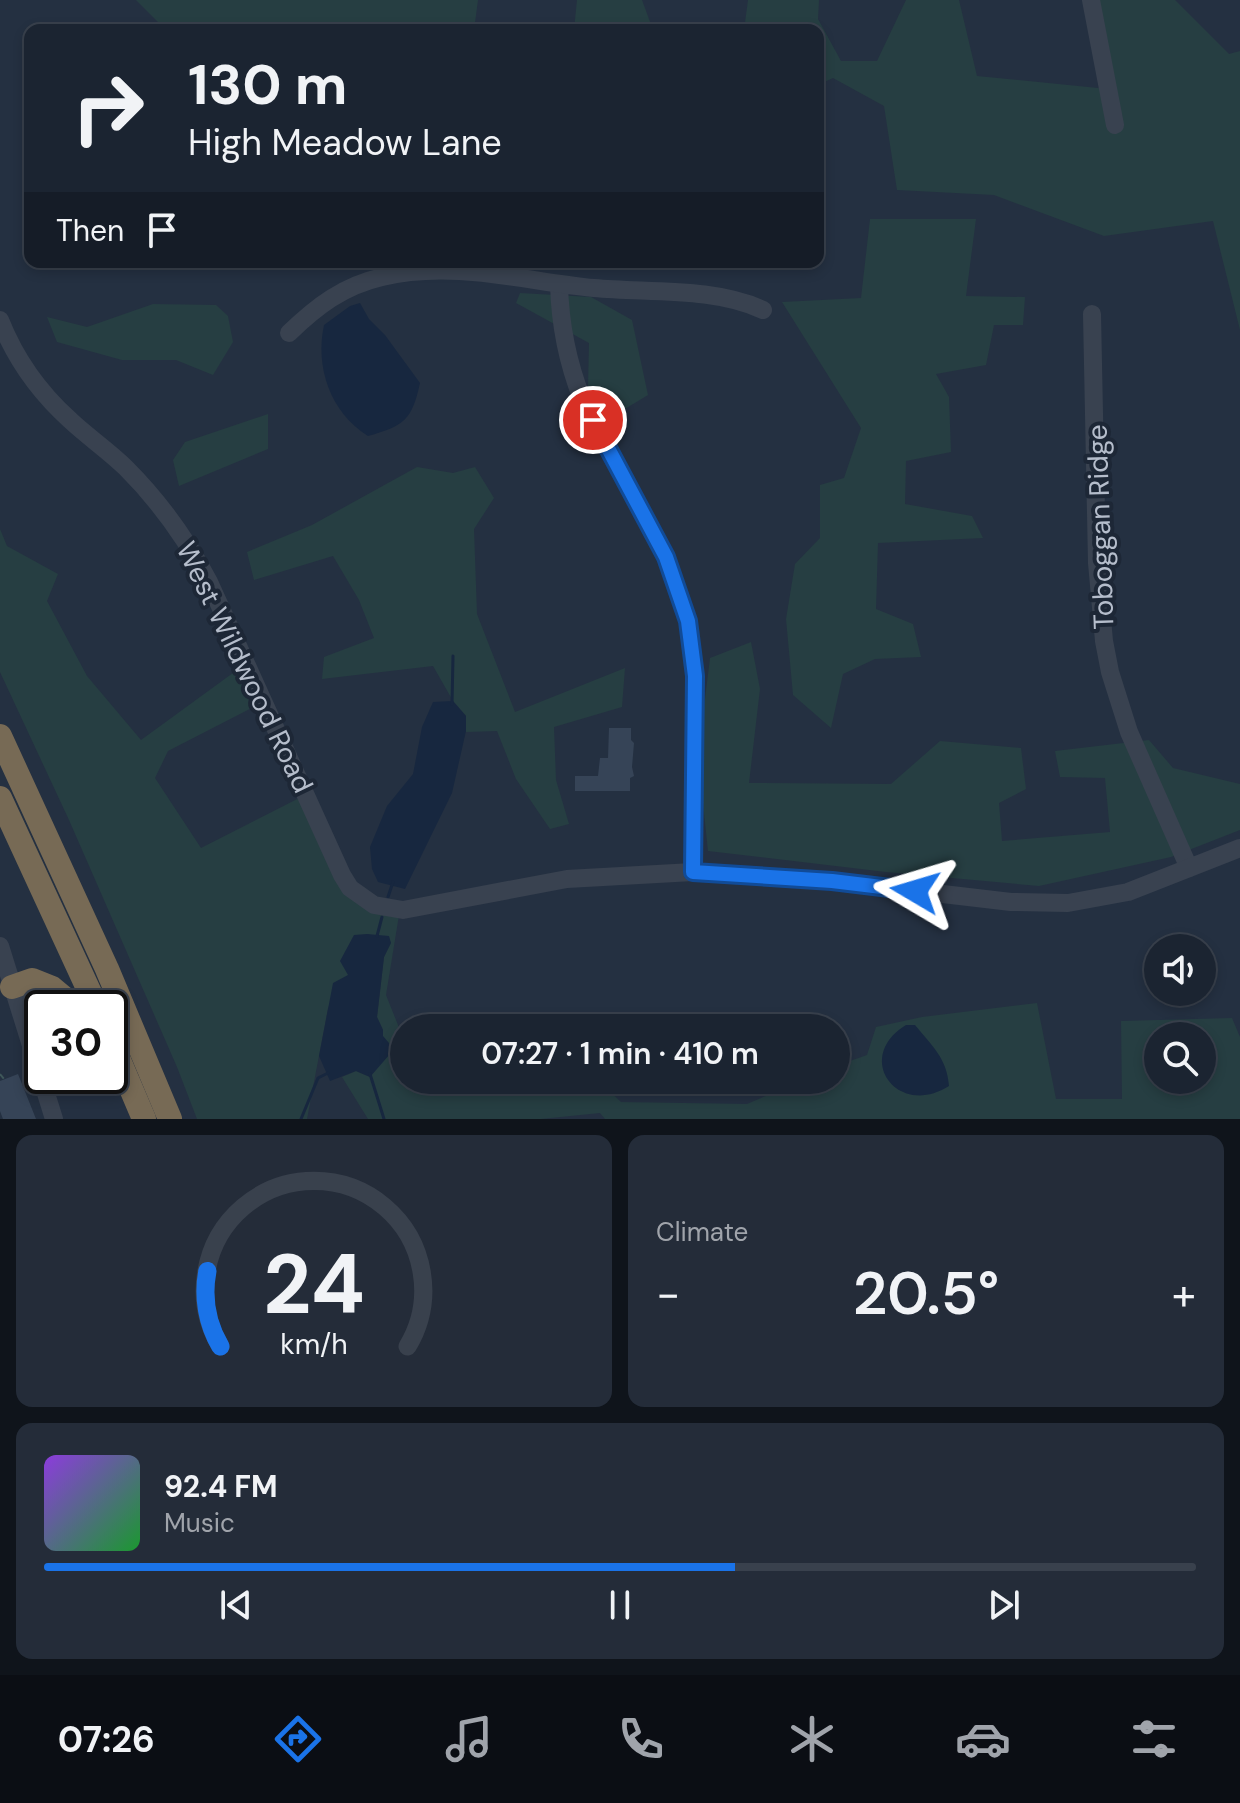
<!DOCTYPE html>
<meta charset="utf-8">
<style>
:root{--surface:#1b2431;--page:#242c39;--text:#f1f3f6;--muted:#a0a4ab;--line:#39414d;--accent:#1a73e8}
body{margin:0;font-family:"DM Sans",sans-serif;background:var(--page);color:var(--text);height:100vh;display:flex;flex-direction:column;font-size:30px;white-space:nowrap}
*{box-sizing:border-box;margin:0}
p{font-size:26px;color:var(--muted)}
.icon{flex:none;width:44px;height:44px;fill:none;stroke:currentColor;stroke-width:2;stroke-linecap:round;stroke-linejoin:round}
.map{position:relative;height:1119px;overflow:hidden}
.sheet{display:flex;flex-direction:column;gap:16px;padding:16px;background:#0f141b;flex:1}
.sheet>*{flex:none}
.top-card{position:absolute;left:24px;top:24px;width:800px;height:244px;border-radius:16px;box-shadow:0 4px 12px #0003,0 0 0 2px var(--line);background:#1b2431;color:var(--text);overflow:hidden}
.fabs{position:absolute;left:1144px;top:934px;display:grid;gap:16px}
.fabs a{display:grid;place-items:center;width:72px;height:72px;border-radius:50%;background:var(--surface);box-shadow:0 4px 12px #0003,0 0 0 2px var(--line);font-size:40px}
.speed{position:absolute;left:24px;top:990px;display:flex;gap:16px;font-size:40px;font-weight:700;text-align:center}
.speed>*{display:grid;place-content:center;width:104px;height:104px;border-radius:50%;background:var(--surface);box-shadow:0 4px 12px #0003,0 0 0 2px var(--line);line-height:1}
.speed .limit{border:4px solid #111;border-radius:12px;background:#fff;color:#111}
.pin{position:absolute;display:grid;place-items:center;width:68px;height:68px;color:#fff;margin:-34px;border:4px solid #fff;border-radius:50%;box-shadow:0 2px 8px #0007}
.me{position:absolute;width:88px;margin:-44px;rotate:277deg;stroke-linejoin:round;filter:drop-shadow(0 0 6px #0008)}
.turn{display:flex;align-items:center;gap:28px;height:168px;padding:0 32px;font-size:36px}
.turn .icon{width:104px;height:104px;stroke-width:2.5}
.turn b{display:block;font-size:56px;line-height:68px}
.then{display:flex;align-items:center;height:76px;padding:0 32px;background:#0003;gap:16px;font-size:30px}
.big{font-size:60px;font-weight:600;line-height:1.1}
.sheet .tile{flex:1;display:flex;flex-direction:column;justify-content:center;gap:12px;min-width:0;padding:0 28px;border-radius:16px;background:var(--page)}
.sheet .dial{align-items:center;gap:0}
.dial svg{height:208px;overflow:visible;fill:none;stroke:var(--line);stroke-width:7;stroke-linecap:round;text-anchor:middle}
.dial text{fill:var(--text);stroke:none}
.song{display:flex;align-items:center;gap:24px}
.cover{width:96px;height:96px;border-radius:12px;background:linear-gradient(135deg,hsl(270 70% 55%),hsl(130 70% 35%))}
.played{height:8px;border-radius:4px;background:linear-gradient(90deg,var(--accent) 60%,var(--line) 60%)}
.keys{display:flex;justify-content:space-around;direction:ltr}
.heat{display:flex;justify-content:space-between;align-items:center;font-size:44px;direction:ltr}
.sheet .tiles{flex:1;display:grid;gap:16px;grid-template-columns:1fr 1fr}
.tile:last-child{grid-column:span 2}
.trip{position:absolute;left:390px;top:1014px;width:460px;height:80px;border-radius:40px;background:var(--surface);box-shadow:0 4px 12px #0003,0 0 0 2px var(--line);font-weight:600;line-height:80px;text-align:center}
.menu{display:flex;height:128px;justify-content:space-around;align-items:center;background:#0b0e14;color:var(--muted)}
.menu .icon{width:56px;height:56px}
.menu .selected{color:var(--accent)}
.menu b{font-size:36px;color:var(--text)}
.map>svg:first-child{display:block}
.green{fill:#263e42;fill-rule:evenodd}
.water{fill:#17273f}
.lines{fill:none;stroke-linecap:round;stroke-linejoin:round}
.stream{stroke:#17273f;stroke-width:3}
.building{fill:#364457}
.path{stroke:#3f5759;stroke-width:2;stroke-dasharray:6 6;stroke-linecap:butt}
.minor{stroke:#394250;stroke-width:18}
.highway{stroke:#776a55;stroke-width:24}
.route-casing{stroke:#114b97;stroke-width:20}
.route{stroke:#1a73e8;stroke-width:14}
.labels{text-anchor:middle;stroke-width:8;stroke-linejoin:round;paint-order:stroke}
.street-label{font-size:28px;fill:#b5bdcb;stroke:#1d2736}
</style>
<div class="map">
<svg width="1240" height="1119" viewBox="0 0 1240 1119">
<rect width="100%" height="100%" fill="#243041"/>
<g class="green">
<path d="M136,0H478L474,30H166Z"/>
<path d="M577,0H642L653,30H574Z"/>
<path d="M748,0H819L818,19L841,61H877L906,0H959L977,76L1108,89L1093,0H1175L1229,54L1240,51V330L1213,221L1104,236L994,195L897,190L884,106L833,78L818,85V30H744Z"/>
<path d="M870,219H976L966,296L1025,297L1023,325H994L986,365L936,374L949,397L951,452L906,461L905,504L972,516L983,538L878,543L876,609L913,624L921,657L875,659L843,674L831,728L793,695L786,619L795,564L820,538V485L844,478L861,428L782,302L861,298Z"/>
<path d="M520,293L591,297L632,320L648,395L610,418L588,387L589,343L516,303Z"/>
<path d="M153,304L216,305L228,316L233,342L213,375L176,360H122L57,342L47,317L87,327Z"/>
<path d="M268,414V449L179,486L173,460L185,442Z"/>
<path d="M417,467L453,473L475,467L494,498L474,529L477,614L515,712L625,668L622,707L554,727L556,780L569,824L550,829L516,779L497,731L466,732V716L453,701L433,666L322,679L324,657L374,638L359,600L333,556L254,580L247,552L312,525Z"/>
<path d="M0,529L7,546L58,574L47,601L87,676L141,740L248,662L265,701L168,751L155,778L201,848L309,793L357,893L400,909L386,995L404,1040V1080H598L621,1102L747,1104L803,1080H836V1066L867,1055L876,1027L922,1017L1037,1003L1056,1099H1122L1121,1021L1232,1018L1240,1037V1119H605L600,1113L541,1119H368L342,1077L356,1071L370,1077L377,1067L383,1036V1030L377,1017L384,957L391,942L367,934L348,975L328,1008L307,1119H197L177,1067L69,820L0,672ZM1158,1036H1202V1080H1158Z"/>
<path d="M751,642L760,689L749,783L891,784L940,741L1021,748L1026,789L999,803L1002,841L1110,832L1105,778L1060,777L1055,751L1149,740L1173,768L1240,784V830L1171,857L1039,886L886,872L708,851L698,755L710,658Z"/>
</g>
<g class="water">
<path d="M360,303L369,319L385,335L420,383C412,420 404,426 368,436C330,412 315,367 324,325L350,306Z"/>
<path d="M453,701L466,716V731L452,793L405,889L378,882L372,869L370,847L387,806L413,774L422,727L433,702Z"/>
<path d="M367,934L389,936L391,943L384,957L377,1017L383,1030V1036L389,1043L390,1054L370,1077L356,1071L330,1081L319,1056L333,983L348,975L340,961L354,935Z"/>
<path d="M906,1025H915C932,1046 947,1058 949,1086C897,1119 853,1057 906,1025Z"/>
</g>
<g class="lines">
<g class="stream">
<path d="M452,704L453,656"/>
<path d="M388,897L393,882"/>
<path d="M377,936L382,917"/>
<path d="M370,1074L384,1119"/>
<path d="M301,1119L318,1078L328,1073"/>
</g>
</g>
<g class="building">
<path d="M609,728H631V740L634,743L632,767L634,776L630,778V791H575V776H598L600,758H608Z"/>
<path d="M18,1074L36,1119H3L0,1111V1081Z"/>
</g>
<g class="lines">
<path class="path" d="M0,1074L4,1079"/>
<g class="minor">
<path d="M1091,0L1115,125"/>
<path d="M559,284C560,325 567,361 582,399L666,557L688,621L695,676L693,872"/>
<path d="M1092,314L1097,563L1104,641L1110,672L1129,732L1189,868"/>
<path d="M0,320C15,358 40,393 70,420C88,437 109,451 126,468C160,502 187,540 209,582L342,875L350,888L374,905L403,910L567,879L693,872L832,881L1011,902L1068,903L1128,892L1240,848"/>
<path d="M289,333C317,306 343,286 382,277C453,260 523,281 594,288C648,293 714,287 763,310"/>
<path d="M0,946L54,1119"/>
</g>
<g class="highway">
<path d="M0,736L107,969L170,1119"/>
<path d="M0,798L97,1008"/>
<path d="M12,987L32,980L52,988L76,1008"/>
<path d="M110,1039L144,1119"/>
</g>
</g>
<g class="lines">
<defs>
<path id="route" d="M593,420L666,557L688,621L695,676L693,872L832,881L915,891"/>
</defs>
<use href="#route" class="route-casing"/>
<use href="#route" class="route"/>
</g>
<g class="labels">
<g class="street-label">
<text transform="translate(1100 527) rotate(-92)" y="10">Toboggan Ridge</text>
<text transform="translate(245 667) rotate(64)" y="10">West Wildwood Road</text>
</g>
</g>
</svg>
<div class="fabs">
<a><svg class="icon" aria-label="sound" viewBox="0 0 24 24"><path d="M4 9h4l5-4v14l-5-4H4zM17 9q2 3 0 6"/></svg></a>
<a><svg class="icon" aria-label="search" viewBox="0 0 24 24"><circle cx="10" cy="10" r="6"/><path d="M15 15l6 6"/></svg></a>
</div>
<div class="speed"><div class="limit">30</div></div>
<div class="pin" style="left:593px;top:420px;background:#d93025"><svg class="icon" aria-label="arrive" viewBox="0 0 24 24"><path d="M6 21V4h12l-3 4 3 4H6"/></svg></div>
<svg class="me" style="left:915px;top:891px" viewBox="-20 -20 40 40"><path d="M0-17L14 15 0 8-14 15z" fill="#1a73e8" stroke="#fff" stroke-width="4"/></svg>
<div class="trip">07:27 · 1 min · 410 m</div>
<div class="top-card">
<div class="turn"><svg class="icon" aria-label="right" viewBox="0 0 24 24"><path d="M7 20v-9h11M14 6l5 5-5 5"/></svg><div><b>130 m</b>High Meadow Lane</div></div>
<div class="then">Then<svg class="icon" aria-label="arrive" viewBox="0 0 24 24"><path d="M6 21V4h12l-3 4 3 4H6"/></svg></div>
</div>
</div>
<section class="sheet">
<div class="tiles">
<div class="tile dial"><svg viewBox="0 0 100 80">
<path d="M14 69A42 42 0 1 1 86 69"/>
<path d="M14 69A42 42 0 0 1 9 40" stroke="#1a73e8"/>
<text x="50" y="56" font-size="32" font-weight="700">24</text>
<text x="50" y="72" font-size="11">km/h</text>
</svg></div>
<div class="tile"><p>Climate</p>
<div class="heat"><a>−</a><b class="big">20.5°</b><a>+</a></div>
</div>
<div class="tile">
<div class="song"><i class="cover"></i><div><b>92.4 FM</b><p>Music</p></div></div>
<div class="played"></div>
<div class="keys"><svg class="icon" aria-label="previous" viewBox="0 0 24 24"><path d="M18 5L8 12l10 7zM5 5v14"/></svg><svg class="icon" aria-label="pause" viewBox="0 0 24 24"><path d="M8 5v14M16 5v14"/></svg><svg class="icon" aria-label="next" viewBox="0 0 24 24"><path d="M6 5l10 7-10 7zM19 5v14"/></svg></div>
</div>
</div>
</section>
<nav class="menu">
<b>07:26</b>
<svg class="icon selected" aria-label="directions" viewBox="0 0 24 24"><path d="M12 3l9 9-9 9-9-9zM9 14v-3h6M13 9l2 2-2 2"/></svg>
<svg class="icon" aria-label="music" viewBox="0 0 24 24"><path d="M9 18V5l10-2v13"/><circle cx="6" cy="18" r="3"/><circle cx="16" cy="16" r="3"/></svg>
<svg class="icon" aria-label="phone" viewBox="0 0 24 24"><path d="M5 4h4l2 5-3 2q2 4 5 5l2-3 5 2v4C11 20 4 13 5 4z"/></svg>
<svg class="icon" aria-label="climate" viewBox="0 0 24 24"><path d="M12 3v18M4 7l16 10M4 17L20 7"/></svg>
<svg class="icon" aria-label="car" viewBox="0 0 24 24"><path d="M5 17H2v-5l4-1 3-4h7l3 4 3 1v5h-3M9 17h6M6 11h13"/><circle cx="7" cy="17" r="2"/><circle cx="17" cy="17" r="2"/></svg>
<svg class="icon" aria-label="filters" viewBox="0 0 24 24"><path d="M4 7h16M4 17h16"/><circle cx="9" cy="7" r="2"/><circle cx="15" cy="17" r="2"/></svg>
</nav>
